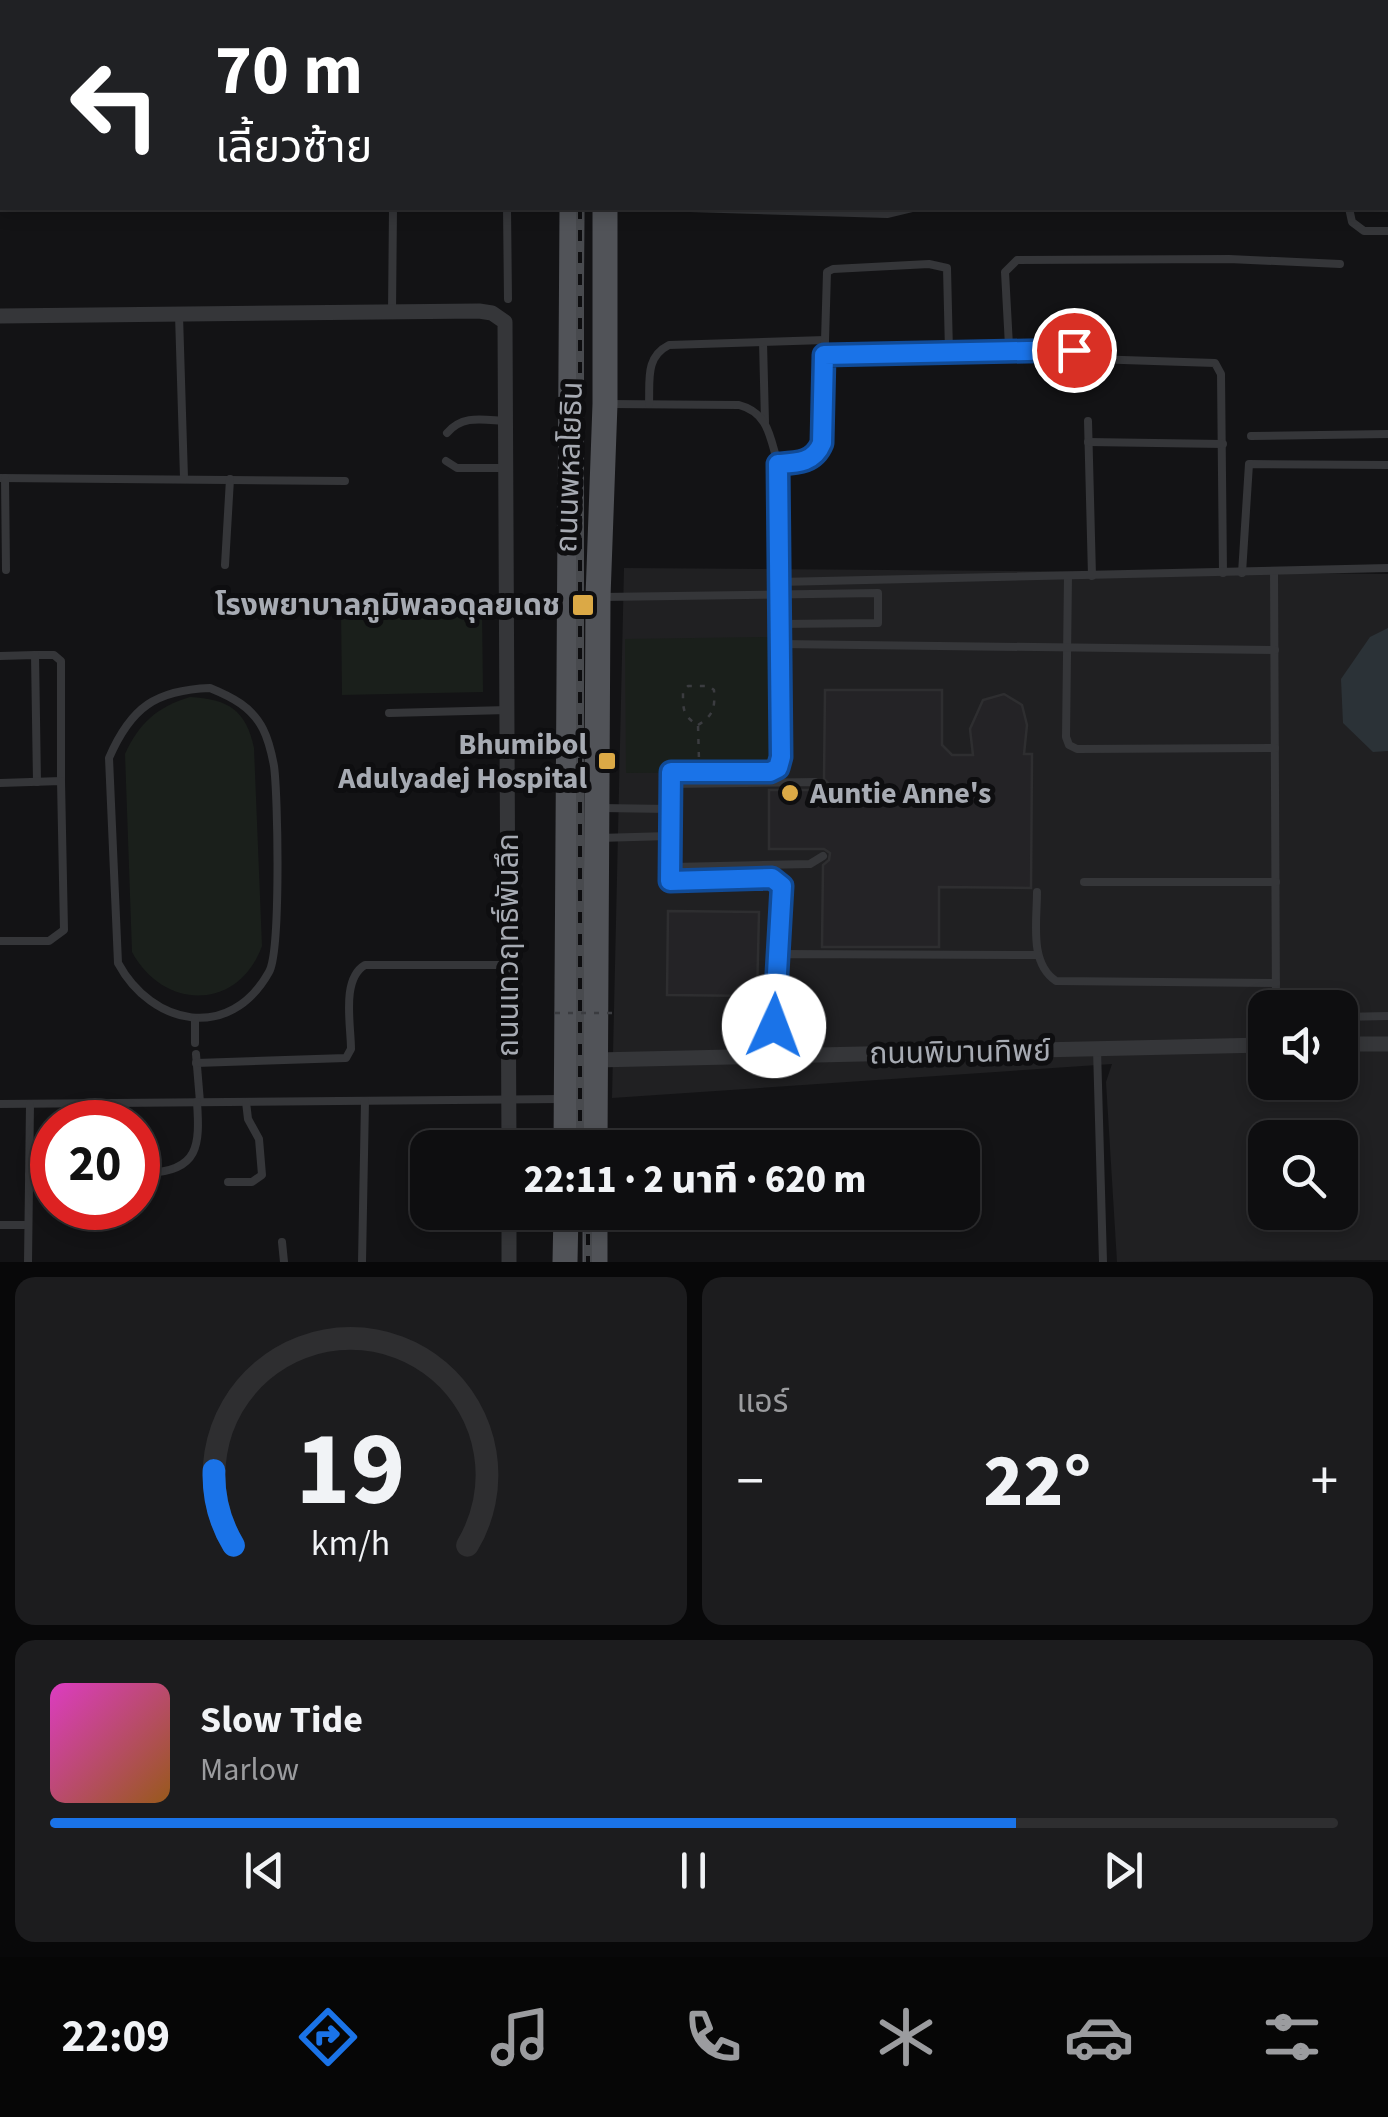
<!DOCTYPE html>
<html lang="th">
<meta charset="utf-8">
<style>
:root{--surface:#0e0e10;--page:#1c1c1e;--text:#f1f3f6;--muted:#9b9c9f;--line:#2e2e30;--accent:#1a73e8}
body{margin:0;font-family:"Source Sans 3","Noto Sans Thai",sans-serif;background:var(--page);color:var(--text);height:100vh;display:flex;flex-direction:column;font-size:38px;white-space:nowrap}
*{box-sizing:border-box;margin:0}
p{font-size:32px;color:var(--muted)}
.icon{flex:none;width:55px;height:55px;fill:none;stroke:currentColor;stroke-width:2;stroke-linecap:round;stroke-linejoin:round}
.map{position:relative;height:1262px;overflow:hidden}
.sheet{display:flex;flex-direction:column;gap:15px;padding:15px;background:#080809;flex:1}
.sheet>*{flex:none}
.guide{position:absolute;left:0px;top:0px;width:1390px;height:210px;box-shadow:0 5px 15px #0003,0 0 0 2px var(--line);background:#202124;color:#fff;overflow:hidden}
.fabs{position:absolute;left:1248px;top:990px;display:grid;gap:20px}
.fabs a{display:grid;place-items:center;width:110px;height:110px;border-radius:20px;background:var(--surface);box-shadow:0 5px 15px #0003,0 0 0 2px var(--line);font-size:50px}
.speed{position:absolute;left:30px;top:1100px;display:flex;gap:20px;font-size:50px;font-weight:700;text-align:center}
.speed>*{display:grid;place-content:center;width:130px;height:130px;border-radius:50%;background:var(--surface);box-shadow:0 5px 15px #0003,0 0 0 2px var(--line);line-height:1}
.speed .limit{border:15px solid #d22;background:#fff;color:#111}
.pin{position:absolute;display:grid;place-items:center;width:85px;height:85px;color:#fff;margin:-42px;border:5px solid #fff;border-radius:50%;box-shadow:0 2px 10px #0007}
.me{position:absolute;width:110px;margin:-55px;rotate:2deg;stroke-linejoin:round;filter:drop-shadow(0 0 8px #0008)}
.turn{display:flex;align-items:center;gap:35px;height:210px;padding:0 50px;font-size:45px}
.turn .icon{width:130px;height:130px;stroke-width:2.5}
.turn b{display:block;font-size:70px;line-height:85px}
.big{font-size:75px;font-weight:800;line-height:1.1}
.sheet .card{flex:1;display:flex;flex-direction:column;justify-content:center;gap:15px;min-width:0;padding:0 35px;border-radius:20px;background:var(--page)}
.sheet .dial{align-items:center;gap:0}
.dial svg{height:260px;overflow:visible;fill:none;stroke:var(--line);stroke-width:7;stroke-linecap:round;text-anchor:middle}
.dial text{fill:var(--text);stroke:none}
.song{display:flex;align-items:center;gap:30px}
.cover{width:120px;height:120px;border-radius:15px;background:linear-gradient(135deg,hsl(310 70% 55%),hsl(30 70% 35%))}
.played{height:10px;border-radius:5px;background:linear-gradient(90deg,var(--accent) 75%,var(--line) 75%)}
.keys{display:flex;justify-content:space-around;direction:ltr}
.heat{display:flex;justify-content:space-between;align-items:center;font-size:55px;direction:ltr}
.sheet .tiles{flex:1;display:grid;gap:15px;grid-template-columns:1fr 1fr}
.card:last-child{grid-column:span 2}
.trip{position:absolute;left:410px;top:1130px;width:570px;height:100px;border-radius:20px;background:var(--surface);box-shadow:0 5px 15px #0003,0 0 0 2px var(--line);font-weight:800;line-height:100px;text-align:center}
.dock{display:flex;height:160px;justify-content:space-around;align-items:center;background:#060606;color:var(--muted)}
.dock .icon{width:70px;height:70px}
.dock .active{color:var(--accent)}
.dock b{font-size:45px;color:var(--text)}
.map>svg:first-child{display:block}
.built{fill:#202022;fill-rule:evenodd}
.green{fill:#1a1f1b}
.water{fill:#2b3237}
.building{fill:#242326;stroke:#2e2e30;stroke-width:2.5}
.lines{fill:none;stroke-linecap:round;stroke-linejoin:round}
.path{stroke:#3b3c40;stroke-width:2.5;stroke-dasharray:5 8;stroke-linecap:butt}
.lane{stroke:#353639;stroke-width:8}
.street{stroke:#353639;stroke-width:15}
.primary{stroke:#515358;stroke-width:25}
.rail-casing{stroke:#484a4e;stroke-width:8}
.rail{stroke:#0e0e10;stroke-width:4;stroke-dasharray:11;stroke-linecap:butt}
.path-bridge{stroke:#3b3c40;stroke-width:2.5;stroke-dasharray:5 8;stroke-linecap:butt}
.route-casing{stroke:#114b97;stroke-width:25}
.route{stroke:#1a73e8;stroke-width:18}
.poi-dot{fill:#dba946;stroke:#0e0e10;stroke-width:4}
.labels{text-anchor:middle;stroke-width:10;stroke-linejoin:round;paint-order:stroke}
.street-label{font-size:30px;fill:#a7abb3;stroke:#0e0e10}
.poi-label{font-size:30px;font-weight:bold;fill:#a7abb3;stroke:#0e0e10;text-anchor:end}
</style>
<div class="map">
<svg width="1388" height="1262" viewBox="0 0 1388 1262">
<rect width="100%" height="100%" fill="#131315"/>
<path class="built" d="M624,568L1388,574V1260L1117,1262L1106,1082L1112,1064L612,1098ZM1265,1008H1340V1082H1265ZM1265,1138H1340V1212H1265Z"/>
<g class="green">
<path d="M482,609L483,692L342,695L341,611Z"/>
<path d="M770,637L771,772L626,773L625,639Z"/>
<path d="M190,697C228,699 246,710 254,748L262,946C238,1012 163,1010 132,952L125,754C139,723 157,707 190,697Z"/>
</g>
<path class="water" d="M1388,628V751L1373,752L1343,723L1341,679L1370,637Z"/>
<g class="building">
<path d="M825,690H942V745L952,755H973L970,729L983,700L1004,694L1022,705L1027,725L1024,754H1032L1031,888L939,887V947H822L823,865L829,860L830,853L824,849H769V790H812L824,796L830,793V785L824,779Z"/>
<path d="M668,911L759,912L757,996L667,995Z"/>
</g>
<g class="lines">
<path class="path" d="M698,725C714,715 715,708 714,690L709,686H688L683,691C683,708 682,716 698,725L699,761"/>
<g class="lane">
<path d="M505,0V2"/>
<path d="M395,2V0"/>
<path d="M1022,2V0"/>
<path d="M1218,2V0"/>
<path d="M0,90H2"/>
<path d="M0,164H2"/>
<path d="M507,208L508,299"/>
<path d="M690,208L887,214L912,208"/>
<path d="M1349,208L1352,222L1364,231H1388"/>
<path d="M392,312L393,208"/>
<path d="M179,315L184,478"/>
<path d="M763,342L765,422"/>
<path d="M1006,351H1068L1074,350L1078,337"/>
<path d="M825,355L1006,351L1009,346L1005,272L1017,260L1229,259L1340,264"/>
<path d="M1092,359L1215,363L1221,374L1223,573"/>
<path d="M609,404L739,405C769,413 770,438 778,464L781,757L778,768L771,772H671L670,784"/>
<path d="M649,404C650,380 645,357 669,345L825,340"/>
<path d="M1088,421L1092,576"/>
<path d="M447,433C463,414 484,420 506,421"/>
<path d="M1251,436L1388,434"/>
<path d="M1088,442L1223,444"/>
<path d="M446,461L457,468H506"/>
<path d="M778,464C797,463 814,462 822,443L827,272L833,269L929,264L947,268L949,352"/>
<path d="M0,478L345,481"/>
<path d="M5,478L6,570"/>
<path d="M225,565L230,479"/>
<path d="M1274,572L1276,1008"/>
<path d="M1242,573L1249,464L1388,465"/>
<path d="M1068,576L1066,737L1069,745L1077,749L1275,748"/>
<path d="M779,582L1388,568"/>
<path d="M602,597L878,593V623L780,624"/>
<path d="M780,644L1275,650"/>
<path d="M35,655H54L61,661V781"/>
<path d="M0,656L35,655L37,782"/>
<path d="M210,688C232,697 252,707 263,729C268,739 272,755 274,766C278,796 281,951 269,972C230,1042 152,1026 118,963L109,758C131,707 156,690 210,688Z"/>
<path d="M389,713L508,710"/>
<path d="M0,783L61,781L64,930L49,941H0"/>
<path d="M601,808L670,809V784L815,782L824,789"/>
<path d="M669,836L670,809"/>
<path d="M599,838L669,836V863L673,867L810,864L823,856"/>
<path d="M669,864L670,881L772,878L781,886L779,954"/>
<path d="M1084,882H1276"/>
<path d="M1037,892C1037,922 1029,963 1056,981L1276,983"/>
<path d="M1340,1017L1388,1016"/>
<path d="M195,1019V1043"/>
<path d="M1097,1049L1103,1262"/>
<path d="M196,1054L200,1102"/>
<path d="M772,1056L779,954L1038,955"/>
<path d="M196,1063L346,1058L351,1049C351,1025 341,979 365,965H508"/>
<path d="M122,1103L125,1122"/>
<path d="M0,1104L560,1099"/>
<path d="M138,1161L148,1173C199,1171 200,1145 197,1102"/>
<path d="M29,1175H52"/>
<path d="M228,1182H252L262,1175L259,1139L248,1119L246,1102"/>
<path d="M0,1225H28"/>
<path d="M282,1242L284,1262"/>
<path d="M28,1262L30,1104"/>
<path d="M362,1262L365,1101"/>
</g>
<g class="street">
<path d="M0,316L479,311L492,313L505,322L509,1148"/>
<path d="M1340,1044H1388"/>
<path d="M596,1060L1265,1045"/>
<path d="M509,1212V1262"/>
</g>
<g class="primary">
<path d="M604,0V2"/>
<path d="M572,2V0"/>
<path d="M566,1148L572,208"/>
<path d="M595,1148L598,597L605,404V208"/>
<path d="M565,1262L566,1212"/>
<path d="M595,1262V1212"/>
</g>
<defs>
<g id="rail">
<path d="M589,2V0"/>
<path d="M580,208V1148"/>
<path d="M588,1212V1262"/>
</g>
</defs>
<use href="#rail" class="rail-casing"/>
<use href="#rail" class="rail"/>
<path class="path-bridge" d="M555,1013H613"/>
</g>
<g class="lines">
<defs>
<path id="route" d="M774,1026L782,886L772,878L670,881L671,772H770L778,768L781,757L778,464C797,463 814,463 822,443L824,355L1074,350"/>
</defs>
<use href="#route" class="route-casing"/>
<use href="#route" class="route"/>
</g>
<g class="poi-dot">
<rect x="571" y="593" width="24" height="24" rx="5"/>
<rect x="597" y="751" width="20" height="20" rx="5"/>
<circle cx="790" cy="793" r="10"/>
</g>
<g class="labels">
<g class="street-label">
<text transform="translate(569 467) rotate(-88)" y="10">ถนนพหลโยธิน</text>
<text transform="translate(508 945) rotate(-90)" y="10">ถนนเทวฤทธิ์พันลึก</text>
<text transform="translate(960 1052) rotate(-1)" y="10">ถนนพิมานทิพย์</text>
</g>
<g class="poi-label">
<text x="560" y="615">โรงพยาบาลภูมิพลอดุลยเดช</text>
<text x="587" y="754">Bhumibol<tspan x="587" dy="34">Adulyadej Hospital</tspan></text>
<text x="810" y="803" text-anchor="start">Auntie Anne's</text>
</g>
</g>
</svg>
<div class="fabs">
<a><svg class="icon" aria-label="sound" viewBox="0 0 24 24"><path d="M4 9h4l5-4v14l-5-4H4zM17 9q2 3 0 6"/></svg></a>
<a><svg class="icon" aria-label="search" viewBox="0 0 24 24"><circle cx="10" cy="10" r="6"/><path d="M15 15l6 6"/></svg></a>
</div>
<div class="speed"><div class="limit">20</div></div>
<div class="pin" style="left:1074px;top:350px;background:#d93025"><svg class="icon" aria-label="arrive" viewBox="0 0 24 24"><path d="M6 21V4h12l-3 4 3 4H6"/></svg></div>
<svg class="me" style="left:774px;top:1026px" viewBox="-20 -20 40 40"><circle r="19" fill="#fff"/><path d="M0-13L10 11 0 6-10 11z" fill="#1a73e8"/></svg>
<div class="trip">22:11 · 2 นาที · 620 m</div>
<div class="guide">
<div class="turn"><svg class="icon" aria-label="left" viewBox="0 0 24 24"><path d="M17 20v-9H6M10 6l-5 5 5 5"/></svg><div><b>70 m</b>เลี้ยวซ้าย</div></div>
</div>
</div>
<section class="sheet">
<div class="tiles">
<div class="card dial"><svg viewBox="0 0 100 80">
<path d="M14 69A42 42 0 1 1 86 69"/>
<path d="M14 69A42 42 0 0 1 8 46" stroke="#1a73e8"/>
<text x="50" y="56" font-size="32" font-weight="700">19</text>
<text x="50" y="72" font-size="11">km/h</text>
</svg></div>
<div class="card"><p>แอร์</p>
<div class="heat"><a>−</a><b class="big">22°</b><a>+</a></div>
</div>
<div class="card">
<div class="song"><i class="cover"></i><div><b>Slow Tide</b><p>Marlow</p></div></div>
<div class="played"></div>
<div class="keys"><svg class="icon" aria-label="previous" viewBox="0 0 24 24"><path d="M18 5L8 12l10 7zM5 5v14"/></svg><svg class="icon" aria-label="pause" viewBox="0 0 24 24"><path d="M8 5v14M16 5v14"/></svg><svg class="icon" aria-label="next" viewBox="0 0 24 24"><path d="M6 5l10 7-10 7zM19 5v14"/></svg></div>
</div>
</div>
</section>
<nav class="dock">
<b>22:09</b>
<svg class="icon active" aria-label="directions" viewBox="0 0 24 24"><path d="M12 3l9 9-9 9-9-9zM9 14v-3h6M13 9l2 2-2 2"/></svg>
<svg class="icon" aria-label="music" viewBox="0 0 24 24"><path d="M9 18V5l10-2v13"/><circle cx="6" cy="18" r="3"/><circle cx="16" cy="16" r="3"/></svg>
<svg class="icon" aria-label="phone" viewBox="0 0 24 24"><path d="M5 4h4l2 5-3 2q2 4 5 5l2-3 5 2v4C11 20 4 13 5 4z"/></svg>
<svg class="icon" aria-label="climate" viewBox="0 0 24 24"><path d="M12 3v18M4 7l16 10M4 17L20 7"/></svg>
<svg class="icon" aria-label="car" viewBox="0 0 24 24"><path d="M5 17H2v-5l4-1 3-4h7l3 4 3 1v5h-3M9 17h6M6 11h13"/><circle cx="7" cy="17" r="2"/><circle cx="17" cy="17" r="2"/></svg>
<svg class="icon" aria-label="filters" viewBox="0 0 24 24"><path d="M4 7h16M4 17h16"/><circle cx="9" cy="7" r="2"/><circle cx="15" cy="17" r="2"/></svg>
</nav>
